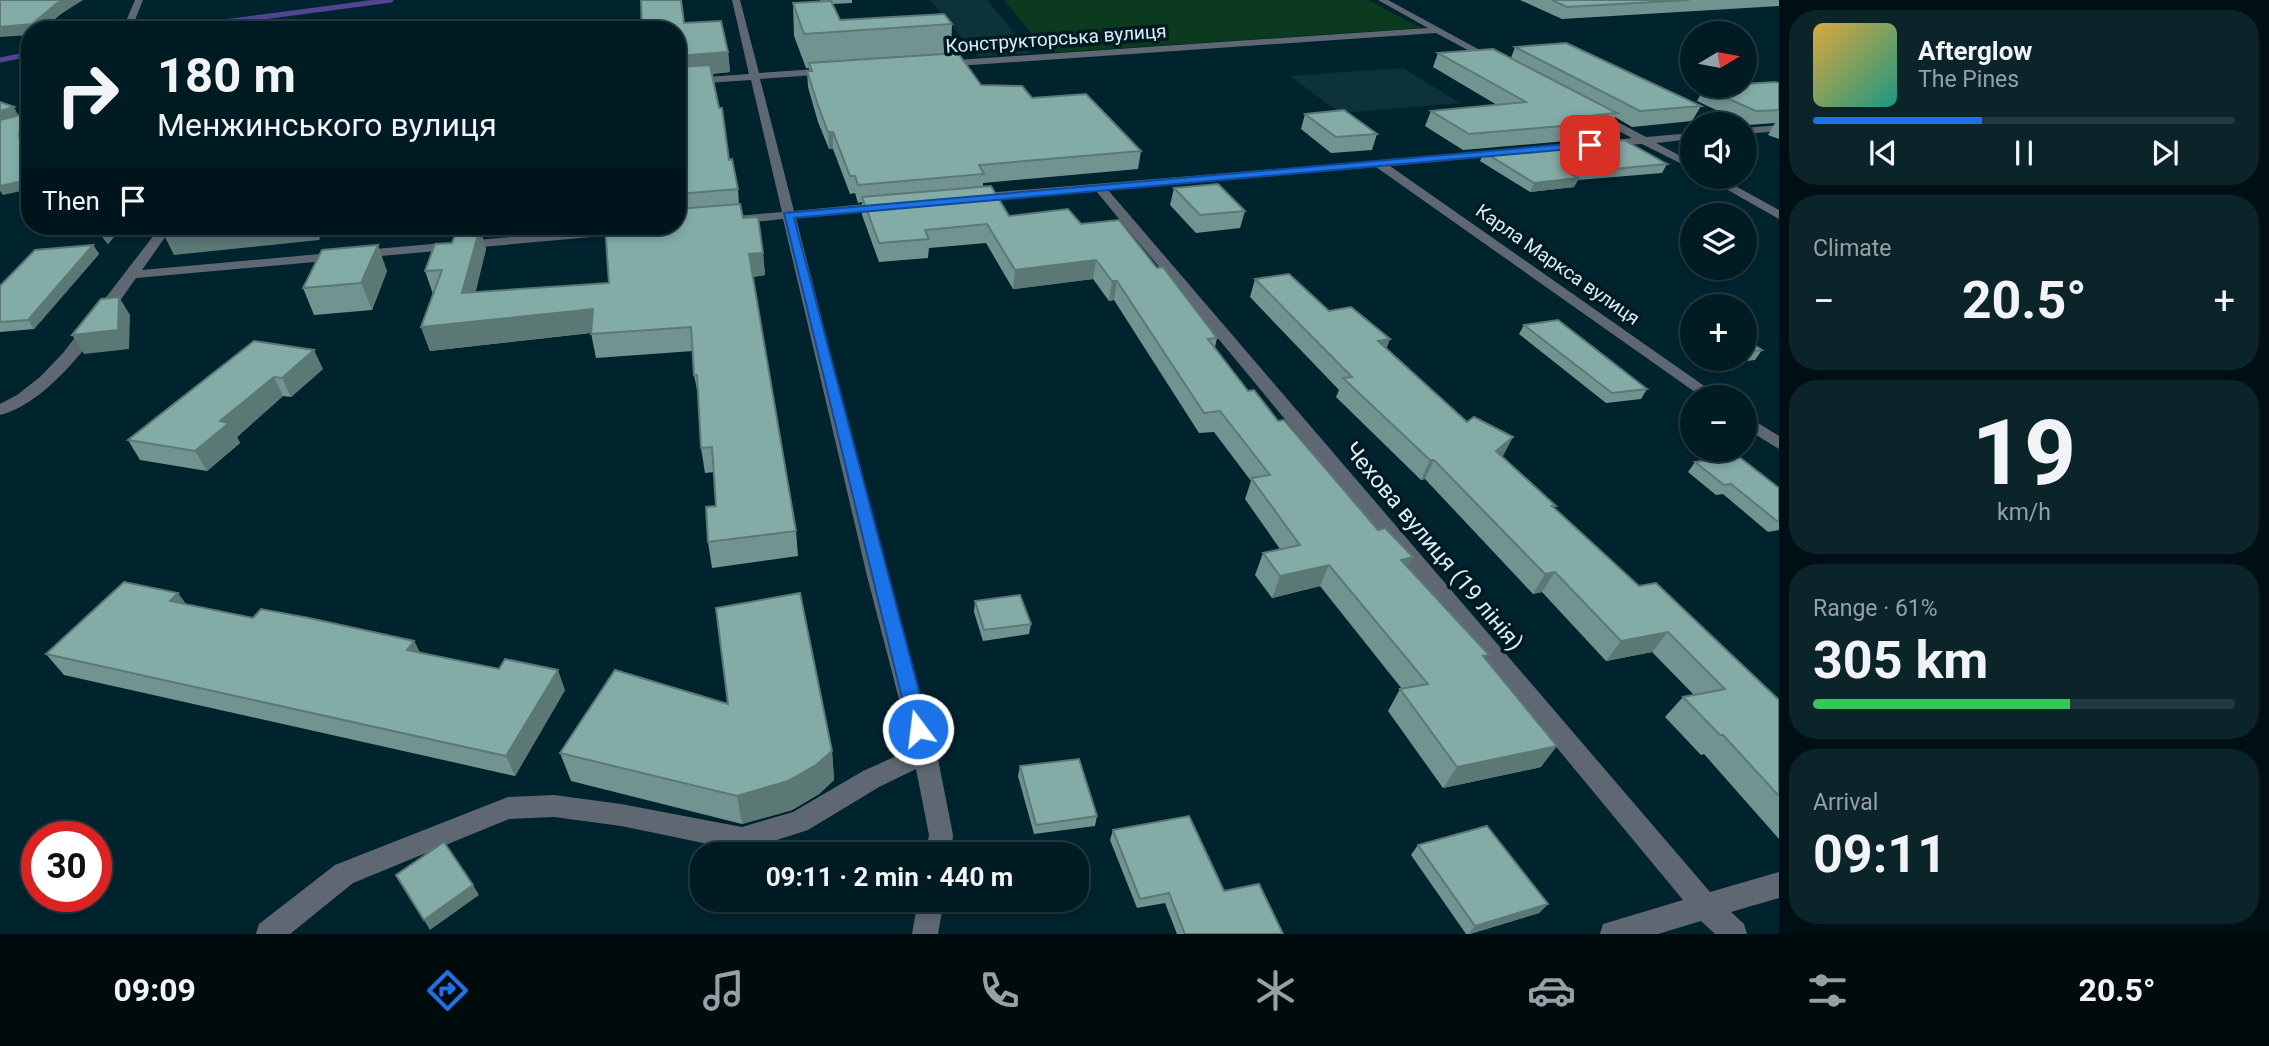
<!DOCTYPE html>
<meta charset="utf-8">
<style>
:root{--surface:#001b22;--page:#0a242a;--text:#f1f3f6;--muted:#95a1a5;--line:#223940;--accent:#1a73e8}
body{margin:0;font-family:Roboto,sans-serif;background:var(--page);color:var(--text);height:100vh;display:flex;flex-direction:column;font-size:26px;white-space:nowrap}
*{box-sizing:border-box;margin:0}
p{font-size:23px;color:var(--muted)}
.icon{flex:none;width:38px;height:38px;fill:none;stroke:currentColor;stroke-width:2;stroke-linecap:round;stroke-linejoin:round}
.map{position:relative;flex:1;overflow:hidden}
.side{display:flex;flex-direction:column;gap:10px;padding:10px;background:#000f13;width:490px}
.side>*{flex:none}
.guide{position:absolute;left:21px;top:21px;width:665px;height:214px;border-radius:28px;box-shadow:0 4px 10px #0003,0 0 0 2px var(--line);background:#001b22;color:var(--text);overflow:hidden}
.needle{width:46px;rotate:80deg}
.buttons{position:absolute;left:1680px;top:21px;display:grid;gap:14px}
.buttons a{display:grid;place-items:center;width:77px;height:77px;border-radius:50%;background:var(--surface);box-shadow:0 4px 10px #0003,0 0 0 2px var(--line);font-size:35px}
.speed{position:absolute;left:21px;top:821px;display:flex;gap:14px;font-size:35px;font-weight:700;text-align:center}
.speed>*{display:grid;place-content:center;width:91px;height:91px;border-radius:50%;background:var(--surface);box-shadow:0 4px 10px #0003,0 0 0 2px var(--line);line-height:1}
.speed .limit{border:10px solid #d22;background:#fff;color:#111}
.pin{position:absolute;display:grid;place-items:center;width:60px;height:60px;color:#fff;margin:-30px;border-radius:14px;box-shadow:0 4px 10px #0006}
.me{position:absolute;width:77px;margin:-38px;rotate:345deg;stroke-linejoin:round;filter:drop-shadow(0 0 5px #0008)}
.turn{display:flex;align-items:center;gap:24px;height:147px;padding:0 21px;font-size:32px}
.turn .icon{width:91px;height:91px;stroke-width:2.5}
.turn b{display:block;font-size:49px;line-height:60px}
.then{display:flex;align-items:center;height:66px;padding:0 21px;background:#0003;gap:14px;font-size:26px}
.big{font-size:52px;font-weight:700;line-height:1.1}
.side .tile{flex:1;display:flex;flex-direction:column;justify-content:center;gap:10px;min-width:0;padding:0 24px;border-radius:28px;background:var(--page)}
.side .dial{align-items:center;gap:0}
.dial b{font-size:91px;line-height:1}
.song{display:flex;align-items:center;gap:21px}
.cover{width:84px;height:84px;border-radius:10px;background:linear-gradient(135deg,hsl(40 70% 55%),hsl(170 70% 35%))}
.played{height:7px;border-radius:4px;background:linear-gradient(90deg,var(--accent) 40%,var(--line) 40%)}
.keys{display:flex;justify-content:space-around;direction:ltr}
.heat{display:flex;justify-content:space-between;align-items:center;font-size:38px;direction:ltr}
.charge{height:10px;border-radius:5px;background:linear-gradient(90deg,#34c759 61%,var(--line) 0)}
.trip{position:absolute;left:690px;top:842px;width:399px;height:70px;border-radius:28px;background:var(--surface);box-shadow:0 4px 10px #0003,0 0 0 2px var(--line);font-weight:700;line-height:70px;text-align:center}
.dock{display:flex;height:112px;justify-content:space-around;align-items:center;background:#000b0e;color:var(--muted)}
.dock .icon{width:49px;height:49px}
.dock .selected{color:var(--accent)}
.dock b{font-size:32px;color:var(--text)}
main{display:flex;flex:1;min-height:0}
.map>svg:first-child{display:block}
.built{fill:#0d323b}
.green{fill:#0b3a1e}
.lines{fill:none;stroke-linecap:round;stroke-linejoin:round}
.stream{stroke:#4f4591;stroke-width:5}
.minor{fill:#5f6872;fill-rule:evenodd}
.wall{fill:#729490}
.shaded-wall{fill:#5c7875}
.building{fill:#84aca7;stroke:#5c7875;stroke-width:2}
.route{fill:#1a73e8;stroke:#114b97;stroke-width:2}
.labels{text-anchor:middle;stroke-width:7;stroke-linejoin:round;paint-order:stroke}
.far-street-label{font-size:19px;fill:#daedf4;stroke:#011a21}
.street-label{font-size:23px;fill:#daedf4;stroke:#011a21}
</style>
<main>
<div class="map">
<svg width="1779" height="934" viewBox="0 0 1779 934">
<rect width="100%" height="100%" fill="#00242e"/>
<g class="built">
<path d="M930,0H987L1031,53L978,57Z"/>
<path d="M1403,68L1460,103L1340,113L1290,76Z"/>
</g>
<path class="green" d="M1004,0H1368L1421,28L1048,53Z"/>
<g class="lines">
<g class="stream">
<path d="M164,30L391,0"/>
<path d="M0,60L30,54"/>
</g>
<g class="minor">
<path d="M135,0H143L133,25L118,30H104L126,21Z"/>
<path d="M732,0H740L759,73L830,68L835,71L830,74L760,79L794,211L886,202L892,206L886,210L796,218L887,576L937,754L953,835L951,854H925L929,835L916,769L879,787L808,830L742,851L621,826L554,817L509,819L353,883L290,934H256L259,924L335,865L508,797L554,795L621,804L742,827L793,812L863,771L912,749L867,576L783,219L737,224L731,220L737,216L782,212L751,80L677,85V79L749,74Z"/>
<path d="M1378,0H1388L1500,61L1492,63L1436,33L942,67L937,64L942,61L1428,28Z"/>
<path d="M1587,110H1595L1646,137L1692,133V139L1656,143L1692,162V169L1642,144L1601,146V142L1632,138L1587,114Z"/>
<path d="M1779,125V131L1745,134V128Z"/>
<path d="M1504,150L1508,151V155L1390,166L1720,397H1702L1376,167L1108,190L1710,892L1779,872V898L1731,912L1744,924L1747,934H1715L1701,921L1658,934H1600L1603,924L1683,900L1096,191L974,202L968,198L974,194Z"/>
<path d="M1705,177H1719L1779,210V219Z"/>
<path d="M161,226H173L142,270L631,226H676L670,230L136,278C105,322 55,401 0,415V404L17,395L40,377L63,353Z"/>
<path d="M1745,415L1779,436V449L1745,428Z"/>
<path d="M918,900H944L938,934H912Z"/>
</g>
</g>
<g class="wall">
<path d="M820,0H852V3L833,4L840,20L952,24L951,53L981,85L1032,98L1141,151L1138,169L983,183V187L1009,216L1081,224L1157,268L1217,338L1215,347L1248,391L1278,421L1408,567L1486,660L1541,767L1443,788L1388,711L1400,689H1402L1320,586L1272,598L1255,575L1263,553L1280,549L1245,499L1251,481L1214,432L1199,433L1114,300L1109,301L1093,279L1013,289L986,243L929,248L928,258L879,262L862,215V202L858,203L855,193L850,194L833,149H829L818,122L808,87L807,71H809V68H806L794,36L793,3L821,2Z"/>
<path d="M1520,0H1779V6L1562,19Z"/>
<path d="M684,23L728,52L730,72L712,74L729,160L738,189L739,204L743,218L763,253L765,275L753,277L796,531L798,556L712,568L708,542L716,506L714,472L705,473L701,448L699,399L694,375L693,351L596,358L591,333L430,351L421,327L433,294L425,271L486,249L475,292L609,283L677,226V30Z"/>
<path d="M1515,47L1701,106L1692,121L1632,127L1615,117L1609,129H1606L1601,138L1463,150L1425,126L1431,111L1497,105L1433,67L1438,53L1511,58Z"/>
<path d="M1779,83V139L1768,135L1775,123L1748,125L1697,101L1704,88Z"/>
<path d="M1305,114L1377,134L1372,150L1331,153L1301,129Z"/>
<path d="M1484,152L1667,164L1662,173L1578,180L1574,187L1530,192L1480,161Z"/>
<path d="M1174,188L1245,211L1240,228L1196,233L1170,205Z"/>
<path d="M93,226H123L108,244Z"/>
<path d="M93,245L99,254L34,329L0,332V286Z"/>
<path d="M387,271L372,310L314,315L303,288Z"/>
<path d="M1255,279L1329,311L1390,339L1386,349L1556,506L1554,508L1639,586L1779,700V839L1704,754L1701,755L1665,717L1683,697L1694,695L1652,652L1606,661L1542,592L1533,594L1425,479L1421,480L1336,397L1339,390L1250,297Z"/>
<path d="M1524,325L1647,389L1641,399L1606,403L1519,334Z"/>
<path d="M1692,334V348L1686,344Z"/>
<path d="M1745,339L1762,350L1755,360L1716,365L1707,359H1745Z"/>
<path d="M254,341L323,369L291,397L283,396L237,437L240,443L207,471L140,460L128,440Z"/>
<path d="M1695,462L1779,488V530L1768,532L1723,494L1716,495L1688,472Z"/>
<path d="M975,601L1031,624L1029,634L983,641L974,612Z"/>
<path d="M187,605L253,618L414,641L420,653L565,690L515,776L64,675L46,654Z"/>
<path d="M832,751L834,780L819,794L792,810L742,824L571,781L560,753Z"/>
<path d="M1020,766L1097,816L1095,826L1034,834L1018,776Z"/>
<path d="M1113,830L1224,891L1283,934H1177L1165,903L1137,908L1110,840Z"/>
<path d="M1418,845L1548,904L1539,913L1470,934H1466L1411,855Z"/>
</g>
<g class="shaded-wall">
<path d="M63,0H83L61,14L42,30H30V35L0,37V27L56,4Z"/>
<path d="M728,52L730,72L677,76V56Z"/>
<path d="M14,107L18,115L0,120V111Z"/>
<path d="M30,131V140L24,142L30,175V189L3,195L0,191V186L19,134Z"/>
<path d="M828,132H833V149H829Z"/>
<path d="M1578,178L1574,187L1530,192L1534,183Z"/>
<path d="M110,226H123L108,244L102,235Z"/>
<path d="M238,226H325L319,240L174,255L163,233Z"/>
<path d="M480,227L486,249L470,316L462,293Z"/>
<path d="M93,245L99,254L34,329L28,320Z"/>
<path d="M378,245L387,271L372,310L361,283Z"/>
<path d="M763,253L765,275L751,277L749,254Z"/>
<path d="M1096,260L1093,279L1013,289L1015,270Z"/>
<path d="M1112,281H1117L1114,300L1109,301Z"/>
<path d="M119,297L130,315L129,349L84,354L72,335Z"/>
<path d="M593,309L598,332L430,351L421,327Z"/>
<path d="M1390,339L1383,358L1378,341Z"/>
<path d="M314,350L323,369L291,397L282,378Z"/>
<path d="M274,377L283,396L237,437L240,443L207,471L195,451L220,421Z"/>
<path d="M1513,437L1503,456L1486,470L1496,451Z"/>
<path d="M1430,460H1434L1425,479L1421,480Z"/>
<path d="M1413,557L1402,579L1401,560Z"/>
<path d="M1329,565L1320,586L1272,598L1280,576Z"/>
<path d="M1555,572L1542,592L1533,594L1545,574Z"/>
<path d="M178,593L193,613L170,601Z"/>
<path d="M1668,632L1652,652L1606,661L1621,641Z"/>
<path d="M414,641L424,661L407,650Z"/>
<path d="M558,670L565,690L515,776L506,756Z"/>
<path d="M1557,746L1541,767L1443,788L1457,767Z"/>
<path d="M832,751L834,780L819,794L792,810L742,824L737,796Z"/>
<path d="M473,885L479,895L430,930L424,920Z"/>
<path d="M1548,904L1539,913L1468,934L1475,926Z"/>
</g>
<g class="building">
<path d="M0,0H63L56,4L32,24L0,27Z"/>
<path d="M641,0H681L684,23L721,21L728,52L677,56V30H642Z"/>
<path d="M1552,0H1689L1567,7Z"/>
<path d="M831,1L840,20L944,14L952,24L804,34L793,3Z"/>
<path d="M1566,43L1701,106L1640,111L1515,47Z"/>
<path d="M1493,49L1617,113L1596,115L1609,122L1469,134L1431,111L1526,102L1438,53Z"/>
<path d="M958,53L981,85L1022,86L1032,98L1086,94L1141,151L979,165L984,174L858,185L855,176H850L833,132H828L818,105L807,71H812L809,63Z"/>
<path d="M710,65L719,108H722L729,160L732,159L738,189L677,194V67Z"/>
<path d="M1775,82L1779,83V110L1756,111L1704,88L1745,86V84Z"/>
<path d="M0,102L14,107L0,111Z"/>
<path d="M1344,110L1377,134L1336,137L1305,114Z"/>
<path d="M28,113H30V131L19,134L27,180L0,186V120Z"/>
<path d="M1624,140L1667,164L1569,173L1578,178L1534,183L1484,152Z"/>
<path d="M1218,184L1245,211L1200,215L1174,188Z"/>
<path d="M991,186L1009,216L1068,209L1081,224L1119,220L1157,268L1163,267L1169,275L1217,338L1208,339L1248,391L1254,390L1278,421L1284,420L1378,530L1385,528L1413,557L1401,560L1489,655L1483,656L1557,746L1457,767L1400,689L1428,684L1329,565L1280,576L1263,553L1300,545L1251,478L1270,475L1220,411L1204,413L1117,281H1112L1096,260L1015,270L987,224L925,230L929,239L879,243L862,197Z"/>
<path d="M740,204L743,218L758,217L763,253L749,254L796,531L708,542L706,507L716,506L712,447L701,448L697,375H694L691,327L591,334L593,309L421,327L442,270L425,271L435,244L452,243L457,229L480,227L462,293L609,283L605,226H677V209Z"/>
<path d="M95,226H110L102,235Z"/>
<path d="M169,226H238L163,233Z"/>
<path d="M93,245L28,320L0,322V286L35,250Z"/>
<path d="M378,245L361,283L303,288L322,250Z"/>
<path d="M1289,274L1329,311L1351,307L1390,339L1378,341L1467,422L1474,417L1513,437L1496,451L1556,506H1552L1639,586L1656,583L1779,700V796L1723,735H1720L1683,697L1725,689L1668,632L1621,641L1555,572L1545,574L1434,460H1430L1343,378L1352,377L1255,279Z"/>
<path d="M119,297L118,330L72,335L101,299Z"/>
<path d="M1558,320L1647,389L1612,393L1524,325Z"/>
<path d="M1745,339L1762,350L1745,352Z"/>
<path d="M254,341L314,350L282,378L274,377L220,421L229,423L195,451L128,440Z"/>
<path d="M1738,456L1779,488V521H1777L1731,484L1724,485L1695,462Z"/>
<path d="M124,582L178,593L170,601L253,618L261,609L309,618L414,641L407,650L499,669L505,659L558,670L506,756L46,654Z"/>
<path d="M800,593L832,751L816,765L788,781L737,796L560,753L615,670L728,704L716,608Z"/>
<path d="M1020,595L1031,624L984,630L975,601Z"/>
<path d="M1079,759L1097,816L1036,825L1020,766Z"/>
<path d="M1189,816L1224,891L1259,884L1283,934H1185L1169,893L1140,899L1113,830Z"/>
<path d="M1487,826L1548,904L1475,926L1418,845Z"/>
<path d="M444,842L473,885L424,920L396,875Z"/>
</g>
<path class="route" d="M1590,142L1593,147L794,218L929,729L926,735L918,738L911,735L784,213Z"/>
<g class="labels">
<g class="far-street-label">
<text transform="translate(1056 38) rotate(-4)" y="7">Конструкторська вулиця</text>
<text transform="translate(1558 264) rotate(35)" y="7">Карла Маркса вулиця</text>
</g>
<g class="street-label">
<text transform="translate(1434 546) rotate(50)" y="8">Чехова вулиця (19 лiнiя)</text>
</g>
</g>
</svg>
<div class="buttons">
<a><svg class="needle" viewBox="-14 -14 28 28"><path d="M0-13l5 13h-10z" fill="#e53935"/><path d="M0 13l5-13h-10z" fill="#95a1a5"/></svg></a>
<a><svg class="icon" aria-label="sound" viewBox="0 0 24 24"><path d="M4 9h4l5-4v14l-5-4H4zM17 9q2 3 0 6"/></svg></a>
<a><svg class="icon" aria-label="layers" viewBox="0 0 24 24"><path d="M12 4l9 5-9 5-9-5zM3 14l9 5 9-5"/></svg></a>
<a>+</a>
<a>−</a>
</div>
<div class="speed"><div class="limit">30</div></div>
<div class="pin" style="left:1590px;top:145px;background:#d93025"><svg class="icon" aria-label="arrive" viewBox="0 0 24 24"><path d="M6 21V4h12l-3 4 3 4H6"/></svg></div>
<svg class="me" style="left:918px;top:729px" viewBox="-20 -20 40 40"><circle r="17" fill="#1a73e8" stroke="#fff" stroke-width="3"/><path d="M0-11L8 9 0 5-8 9z" fill="#fff"/></svg>
<div class="trip">09:11 · 2 min · 440 m</div>
<div class="guide">
<div class="turn"><svg class="icon" aria-label="right" viewBox="0 0 24 24"><path d="M7 20v-9h11M14 6l5 5-5 5"/></svg><div><b>180 m</b>Менжинського вулиця</div></div>
<div class="then">Then<svg class="icon" aria-label="arrive" viewBox="0 0 24 24"><path d="M6 21V4h12l-3 4 3 4H6"/></svg></div>
</div>
</div>
<section class="side">
<div class="tile">
<div class="song"><i class="cover"></i><div><b>Afterglow</b><p>The Pines</p></div></div>
<div class="played"></div>
<div class="keys"><svg class="icon" aria-label="previous" viewBox="0 0 24 24"><path d="M18 5L8 12l10 7zM5 5v14"/></svg><svg class="icon" aria-label="pause" viewBox="0 0 24 24"><path d="M8 5v14M16 5v14"/></svg><svg class="icon" aria-label="next" viewBox="0 0 24 24"><path d="M6 5l10 7-10 7zM19 5v14"/></svg></div>
</div>
<div class="tile"><p>Climate</p>
<div class="heat"><a>−</a><b class="big">20.5°</b><a>+</a></div>
</div>
<div class="tile dial"><b>19</b><p>km/h</p></div>
<div class="tile"><p>Range · 61%</p><b class="big">305 km</b><div class="charge"></div></div>
<div class="tile"><p>Arrival</p><b class="big">09:11</b></div>
</section>
</main>
<nav class="dock">
<b>09:09</b>
<svg class="icon selected" aria-label="directions" viewBox="0 0 24 24"><path d="M12 3l9 9-9 9-9-9zM9 14v-3h6M13 9l2 2-2 2"/></svg>
<svg class="icon" aria-label="music" viewBox="0 0 24 24"><path d="M9 18V5l10-2v13"/><circle cx="6" cy="18" r="3"/><circle cx="16" cy="16" r="3"/></svg>
<svg class="icon" aria-label="phone" viewBox="0 0 24 24"><path d="M5 4h4l2 5-3 2q2 4 5 5l2-3 5 2v4C11 20 4 13 5 4z"/></svg>
<svg class="icon" aria-label="climate" viewBox="0 0 24 24"><path d="M12 3v18M4 7l16 10M4 17L20 7"/></svg>
<svg class="icon" aria-label="car" viewBox="0 0 24 24"><path d="M5 17H2v-5l4-1 3-4h7l3 4 3 1v5h-3M9 17h6M6 11h13"/><circle cx="7" cy="17" r="2"/><circle cx="17" cy="17" r="2"/></svg>
<svg class="icon" aria-label="filters" viewBox="0 0 24 24"><path d="M4 7h16M4 17h16"/><circle cx="9" cy="7" r="2"/><circle cx="15" cy="17" r="2"/></svg>
<b>20.5°</b>
</nav>
